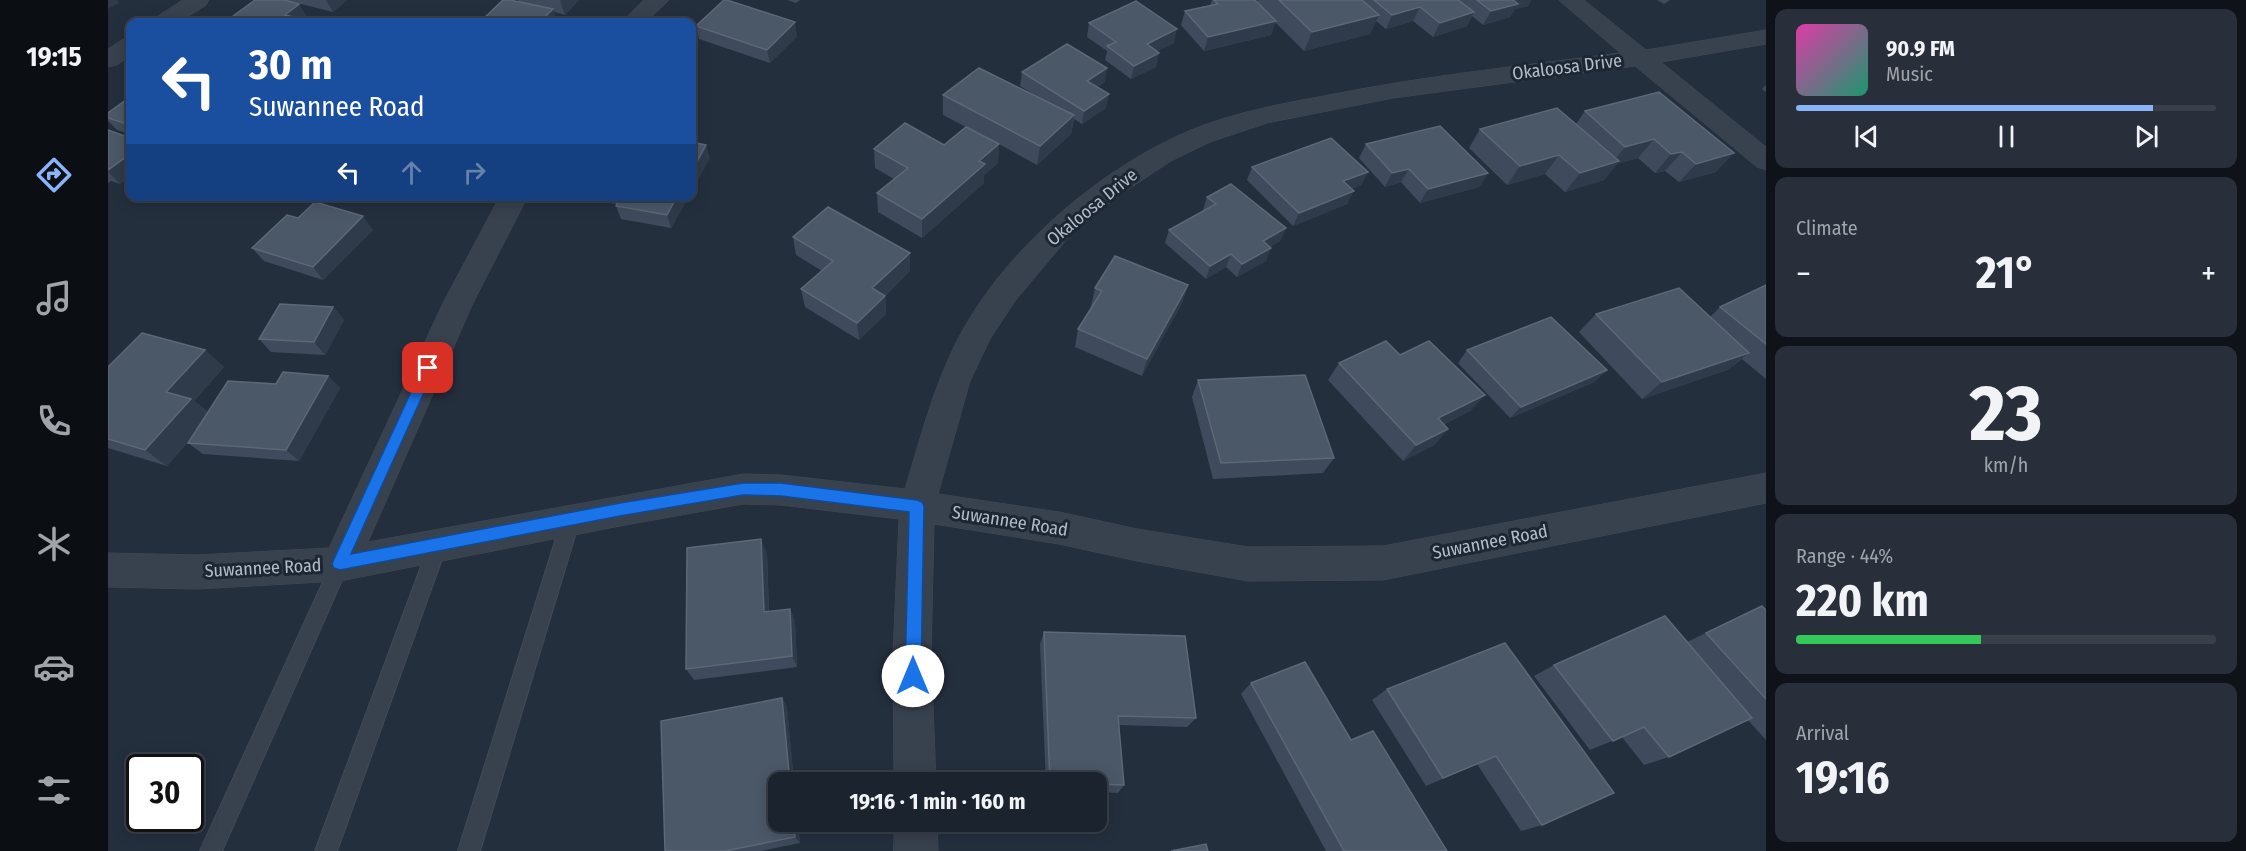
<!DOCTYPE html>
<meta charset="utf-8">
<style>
:root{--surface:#1b232e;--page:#282f3a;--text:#f1f3f6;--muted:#a0a4aa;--line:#39404a;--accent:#8ab4f8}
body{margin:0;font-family:"Fira Sans Condensed",sans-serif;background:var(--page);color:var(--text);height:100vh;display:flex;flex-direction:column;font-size:22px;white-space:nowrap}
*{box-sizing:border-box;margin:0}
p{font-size:20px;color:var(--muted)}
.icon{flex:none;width:33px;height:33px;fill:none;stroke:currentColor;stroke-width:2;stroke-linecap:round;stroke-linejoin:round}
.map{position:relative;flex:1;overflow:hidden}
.details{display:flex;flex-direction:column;gap:9px;padding:9px;background:#0f1319;width:480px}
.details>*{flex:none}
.banner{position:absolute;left:18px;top:18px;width:570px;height:183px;border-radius:12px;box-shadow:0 3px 15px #0003,0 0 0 2px var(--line);background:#1a4fa0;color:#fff;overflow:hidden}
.speed{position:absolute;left:18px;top:754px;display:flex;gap:12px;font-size:30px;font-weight:700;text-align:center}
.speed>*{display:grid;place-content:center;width:78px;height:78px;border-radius:50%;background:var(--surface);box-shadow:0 3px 15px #0003,0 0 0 2px var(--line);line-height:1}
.speed .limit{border:3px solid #111;border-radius:9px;background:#fff;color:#111}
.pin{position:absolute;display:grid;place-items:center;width:51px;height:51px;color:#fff;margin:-26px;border-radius:12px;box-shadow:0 3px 9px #0006}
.me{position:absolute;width:66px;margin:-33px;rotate:0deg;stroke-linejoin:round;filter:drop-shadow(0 0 4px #0008)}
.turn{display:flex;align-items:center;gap:21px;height:126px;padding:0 24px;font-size:27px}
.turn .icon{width:78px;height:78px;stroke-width:2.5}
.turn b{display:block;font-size:42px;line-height:51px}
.lanes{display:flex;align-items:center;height:57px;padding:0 24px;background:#0003;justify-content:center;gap:30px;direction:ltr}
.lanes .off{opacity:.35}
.big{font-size:45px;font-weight:700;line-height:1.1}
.details .card{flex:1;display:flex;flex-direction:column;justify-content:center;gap:9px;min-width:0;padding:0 21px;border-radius:12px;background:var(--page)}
.details .dial{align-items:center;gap:0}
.dial b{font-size:78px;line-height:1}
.song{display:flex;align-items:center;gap:18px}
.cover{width:72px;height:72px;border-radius:9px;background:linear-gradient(135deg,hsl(320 70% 55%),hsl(160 70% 35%))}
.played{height:6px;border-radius:3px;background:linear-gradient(90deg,var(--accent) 85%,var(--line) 85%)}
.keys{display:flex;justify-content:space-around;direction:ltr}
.heat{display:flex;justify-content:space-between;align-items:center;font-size:33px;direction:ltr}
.charge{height:9px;border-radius:4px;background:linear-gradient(90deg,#34c759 44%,var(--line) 0)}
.trip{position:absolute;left:660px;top:772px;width:339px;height:60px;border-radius:12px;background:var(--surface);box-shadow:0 3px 15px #0003,0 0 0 2px var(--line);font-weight:700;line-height:60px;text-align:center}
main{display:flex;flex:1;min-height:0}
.tabs{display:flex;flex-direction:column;width:108px;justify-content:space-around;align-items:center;background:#0b0e12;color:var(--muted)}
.tabs .icon{width:42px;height:42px}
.tabs .on{color:var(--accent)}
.tabs b{font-size:27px;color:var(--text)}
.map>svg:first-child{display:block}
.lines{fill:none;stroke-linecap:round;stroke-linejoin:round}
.lane-casing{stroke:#414a57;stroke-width:2}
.street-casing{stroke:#414a57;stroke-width:1}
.lane{fill:#38414e;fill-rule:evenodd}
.street{fill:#38414e;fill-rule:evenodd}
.wall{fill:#3f4b5c}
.shaded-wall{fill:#2f3b4b}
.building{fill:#4b5868;stroke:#5c6777;stroke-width:1.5}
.route{fill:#1a73e8;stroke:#114b97;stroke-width:1.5}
.labels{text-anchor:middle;stroke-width:6;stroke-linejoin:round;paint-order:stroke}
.street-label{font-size:18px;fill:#b4bcc9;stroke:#1d2633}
</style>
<main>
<nav class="tabs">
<b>19:15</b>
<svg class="icon on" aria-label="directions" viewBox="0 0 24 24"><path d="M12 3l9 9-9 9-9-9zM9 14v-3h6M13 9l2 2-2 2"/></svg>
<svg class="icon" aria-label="music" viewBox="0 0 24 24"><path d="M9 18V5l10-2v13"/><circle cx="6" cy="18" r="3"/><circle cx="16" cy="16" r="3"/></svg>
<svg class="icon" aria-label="phone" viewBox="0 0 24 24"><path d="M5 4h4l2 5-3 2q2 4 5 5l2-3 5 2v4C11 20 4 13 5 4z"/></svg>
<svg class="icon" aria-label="climate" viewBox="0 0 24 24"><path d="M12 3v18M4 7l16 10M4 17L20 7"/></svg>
<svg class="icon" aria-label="car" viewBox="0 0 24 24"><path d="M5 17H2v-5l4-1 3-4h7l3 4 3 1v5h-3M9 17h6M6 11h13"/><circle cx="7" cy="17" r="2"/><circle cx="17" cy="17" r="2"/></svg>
<svg class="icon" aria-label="filters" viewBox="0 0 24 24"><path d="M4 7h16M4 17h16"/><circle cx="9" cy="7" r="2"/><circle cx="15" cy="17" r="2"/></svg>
</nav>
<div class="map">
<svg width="1658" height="851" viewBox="0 0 1658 851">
<rect width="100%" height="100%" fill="#242f3e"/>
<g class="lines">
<defs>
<g id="lane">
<path d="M463,511L469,513L472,519L372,851H350L454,519L457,513Z"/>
<path d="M330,537L336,539L339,545L229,851H207L321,545L324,539Z"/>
<path d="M232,556L238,558L241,564L114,851H92L226,558Z"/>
</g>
<g id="street">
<path d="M75,0H101L98,5L72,22H46L49,17Z"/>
<path d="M536,0H561L538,22H514Z"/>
<path d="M1451,0H1476L1538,50L1658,30V44L1553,62L1658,147V170L1649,167L1527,66L1285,98L1159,123L1102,142L1063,161L1013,194L964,233L907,301L882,339L862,381L830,494L951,512L1029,529L1140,547L1275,546L1658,473V503L1275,580L1140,581L1029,561L951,544L826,524L823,655L828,783H786L785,655L791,519L673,505L635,504L512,526L232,581L89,589L0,587V553L89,555L221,548L335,303L392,196H420L365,303L260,542L635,474L673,475L797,489C814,433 828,377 857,326C905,243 995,167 1083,130C1125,113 1171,104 1216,96C1314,76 1413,66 1512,53Z"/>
<path d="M22,38V56L9,65L0,67V49L14,40Z"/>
<path d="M787,822H829L830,851H786Z"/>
</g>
</defs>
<use href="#lane" class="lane-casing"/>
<use href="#street" class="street-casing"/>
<use href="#lane" class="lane"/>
<use href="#street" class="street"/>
</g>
<g class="wall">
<path d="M177,0H239L225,12Z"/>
<path d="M410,0H471L457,15L411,2Z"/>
<path d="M679,0H692L688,3Z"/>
<path d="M1104,0H1147L1149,2L1150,0H1423L1420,6L1407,9L1402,17L1375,25L1364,16L1359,26L1325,37L1305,21L1278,29L1268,21L1262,34L1196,51L1167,22L1163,35L1096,51L1073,25L1077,11L1102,5Z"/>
<path d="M1549,0H1562L1556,4Z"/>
<path d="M981,23L1066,43L1049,51L1051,53L1048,67L1023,79L997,60L999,51L979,37Z"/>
<path d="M588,26L689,36L662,63L591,39Z"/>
<path d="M914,72L997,82L989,87L998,108L974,124L966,119L963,134L929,165L891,144L890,163L876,175V183L814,238L770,212L769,193L786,179L767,168L766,149L836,145L858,127L835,115V95L933,99L912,86Z"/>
<path d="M1658,85V92L1654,89Z"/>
<path d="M1551,92L1608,172L1571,182L1557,171L1547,173L1530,158L1509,164L1496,180L1457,192L1437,174L1399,185L1361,148L1372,129L1468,124L1477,111Z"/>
<path d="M22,97V134L9,130L0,121V113Z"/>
<path d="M0,130L22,138V176L12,184L3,181L0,183Z"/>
<path d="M1258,144L1380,173L1371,187L1312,203L1293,182L1277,187L1251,158Z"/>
<path d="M1144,167L1260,172L1253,185L1244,189L1239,204L1185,226L1139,180Z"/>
<path d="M264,196H285L281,201Z"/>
<path d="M494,196H581L563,228L513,219L508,206L509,204L496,202Z"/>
<path d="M1099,197L1178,228L1172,241L1162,247L1158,261L1129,277L1118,267L1098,279L1057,243L1061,230L1095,211V210Z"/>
<path d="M190,218L265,230L215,280L156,261L144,248Z"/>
<path d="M685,237L802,253V271L777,296L778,314L751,340L697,307L693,289L714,271L688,255Z"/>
<path d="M1080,285L1074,303L1034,376L967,347L970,329L984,306H983L987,288Z"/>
<path d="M1658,285V379L1634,359L1619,370L1534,399L1471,332L1488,314L1602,317L1612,307Z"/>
<path d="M225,307L236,320L217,355L163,352L151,339Z"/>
<path d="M97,350L116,367L86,401L100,412L168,384L220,376L232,388L191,461L95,454L80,443L84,437L59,466L0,448V367Z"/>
<path d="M1359,350L1499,370L1486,382L1402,418L1350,363Z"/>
<path d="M1292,355L1377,395L1362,411L1336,424L1340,429L1326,445L1295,461L1220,380L1231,363Z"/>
<path d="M1090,380L1226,458L1215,473L1105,479L1084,397Z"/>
<path d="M659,553L661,612L682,609L687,622L689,667L586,680L578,669Z"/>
<path d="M1654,606L1658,610V740L1640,720L1561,757L1536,765L1514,737L1482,750L1426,676L1446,665L1579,642Z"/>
<path d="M936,632L1088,718L1079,727L1011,725L1016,785L1010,793L988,792V783H938L932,644Z"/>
<path d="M1397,643L1434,825L1413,831L1369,764L1318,786L1264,700L1279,689Z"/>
<path d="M1143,683L1243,740L1339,851H1218L1133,694Z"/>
<path d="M674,698L679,708L686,783H670L690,822L692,843L653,851H557Z"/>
</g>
<g class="shaded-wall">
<path d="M0,0H9L11,3L0,9Z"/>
<path d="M218,0H239L225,12Z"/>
<path d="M453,0H471L457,15L452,1Z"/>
<path d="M1402,0H1423L1420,6L1407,9L1402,17L1375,25L1383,11Z"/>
<path d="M191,4L200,18L194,22L177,15Z"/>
<path d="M1312,7L1305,21L1278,29L1284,15Z"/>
<path d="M445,9L450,22H432Z"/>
<path d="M1366,12L1359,26L1325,37L1332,23Z"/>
<path d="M1271,15L1262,34L1196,51L1204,32Z"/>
<path d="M1168,21L1163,35L1096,51L1100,37Z"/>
<path d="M687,22L689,36L662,63L659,50Z"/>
<path d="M1069,29L1066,43L1036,58L1039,44Z"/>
<path d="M1051,53L1048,67L1023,79L1026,66Z"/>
<path d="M999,68L997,82L977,95L979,81Z"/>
<path d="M1001,94L998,108L974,124L976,111Z"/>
<path d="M966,115L963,134L929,165L932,146Z"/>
<path d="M1546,139L1530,158L1509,164L1496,180L1457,192L1472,173L1504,163L1517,147Z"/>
<path d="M891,144L890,163L876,175V183L814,238V219L871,161Z"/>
<path d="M598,145L602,158L584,191V171Z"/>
<path d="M1574,152L1557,171L1547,173L1563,154Z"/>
<path d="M1626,153L1608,172L1571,182L1588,164Z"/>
<path d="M22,154V176L12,184L0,172V170Z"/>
<path d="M1451,155L1437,174L1399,185L1412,166Z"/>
<path d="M1301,169L1293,182L1277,187L1284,173Z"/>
<path d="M1260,172L1253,185L1229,195L1235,181Z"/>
<path d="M1380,173L1371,187L1312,203L1320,189Z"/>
<path d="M1246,191L1239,204L1185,226L1191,213Z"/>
<path d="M278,196H285L281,201Z"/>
<path d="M569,196H581L563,228L559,215Z"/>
<path d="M255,216L265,230L215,280L205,267Z"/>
<path d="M1178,228L1172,241L1149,254L1155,241Z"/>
<path d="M1163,248L1158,261L1129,277L1134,264Z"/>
<path d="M802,253V271L766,306L764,288Z"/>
<path d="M1123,254L1118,267L1098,279L1102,266Z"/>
<path d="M1080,285L1074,303L1034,376L1039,359Z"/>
<path d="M777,296L778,314L751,340L749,323Z"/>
<path d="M225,307L236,320L217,355L206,342Z"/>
<path d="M97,350L116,367L86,401L103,415L59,466L37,450L58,392Z"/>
<path d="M1641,353L1619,370L1534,399L1554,382Z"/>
<path d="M1499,370L1486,382L1402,418L1413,407Z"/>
<path d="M220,376L232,388L191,461L178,450Z"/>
<path d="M1377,395L1362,411L1317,435L1330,418Z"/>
<path d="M1340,429L1326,445L1295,461L1308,445Z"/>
<path d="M653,539L659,553L661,625L656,612Z"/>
<path d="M682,609L687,622L689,667L684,656Z"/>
<path d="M674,698L679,708L686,783H682Z"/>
<path d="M686,822H690L692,843L687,837Z"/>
</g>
<g class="building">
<path d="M147,0H176L191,4L177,15L199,20L196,22H117Z"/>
<path d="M395,0H402L445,9L432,22H372Z"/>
<path d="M616,0H619L687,22L659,50L588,26Z"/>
<path d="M1106,0H1147L1168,21L1100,37L1077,11L1110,4Z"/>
<path d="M1171,0H1254L1271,15L1204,32Z"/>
<path d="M1266,0H1350L1366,12L1332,23L1312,7L1284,15Z"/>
<path d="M1369,0H1405L1410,4L1383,11Z"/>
<path d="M1028,1L1069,29L1039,44L1051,53L1026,66L999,46L1008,42L981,23Z"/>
<path d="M959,44L999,68L979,81L1001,94L976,111L914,72Z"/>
<path d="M871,68L966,115L932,146L835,95Z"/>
<path d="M1551,92L1626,153L1588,164L1574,152L1563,154L1546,139L1517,147L1477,111Z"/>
<path d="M22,97V125L0,118V113Z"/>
<path d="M1449,108L1511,161L1472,173L1451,155L1412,166L1372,129Z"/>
<path d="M797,123L836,145L858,127L891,144L871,161L877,164L814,219L769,193L800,168L766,149Z"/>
<path d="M1332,126L1380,173L1320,189L1301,169L1284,173L1258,144Z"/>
<path d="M0,130L22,138V154L0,170Z"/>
<path d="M1223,138L1260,172L1235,181L1246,191L1191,213L1144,167Z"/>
<path d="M584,142L598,145L584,171Z"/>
<path d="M1123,184L1178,228L1155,241L1163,248L1134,264L1123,254L1102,266L1061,230L1108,204L1099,197Z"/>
<path d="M513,196H569L559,215L508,206Z"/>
<path d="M207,202L255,216L205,267L144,248L179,215L190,218Z"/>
<path d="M720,207L802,253L764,288L777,296L749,323L693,289L725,261L685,237Z"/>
<path d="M1007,256L1080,285L1039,359L970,329L994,291L987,288Z"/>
<path d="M1658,285V344L1612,307Z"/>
<path d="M1571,288L1641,353L1554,382L1488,314Z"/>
<path d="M172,304L225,307L206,342L151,339Z"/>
<path d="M1443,317L1499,370L1413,407L1359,350Z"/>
<path d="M34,333L97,350L58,392L83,399L37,450L0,439V367Z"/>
<path d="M1278,341L1292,355L1321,341L1377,395L1330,418L1340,429L1308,445L1231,363Z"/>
<path d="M175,372L220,376L178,450L80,443L120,381L168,384Z"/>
<path d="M1197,375L1226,458L1113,463L1090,380Z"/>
<path d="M653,539L656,612L682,609L684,656L578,669L579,548Z"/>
<path d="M1654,606L1658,610V699L1598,633Z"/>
<path d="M1557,616L1644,718L1561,757L1536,727L1505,741L1446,665Z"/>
<path d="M936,632L1077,636L1088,718L1010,716L1016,785L988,784V783H942Z"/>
<path d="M1397,643L1506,793L1434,825L1388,756L1335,778L1279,689Z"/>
<path d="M1197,662L1243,740L1265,731L1339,851H1236L1143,683Z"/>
<path d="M674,698L682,783H670V822H686L687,837L617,851H557L553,721Z"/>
<path d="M1098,844L1100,851H1063Z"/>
</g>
<path class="route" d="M320,363L327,368L243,554L512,503L635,483H673L809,500L814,502L816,506L813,676L810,682L805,684L799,682L797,676L801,512L673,496L635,495L512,516L232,570L226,568L224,564L226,559L314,368Z"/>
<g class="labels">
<g class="street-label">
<text transform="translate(1459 67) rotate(-7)" y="6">Okaloosa Drive</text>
<text transform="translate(984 207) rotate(-39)" y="6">Okaloosa Drive</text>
<text transform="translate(902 521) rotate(9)" y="6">Suwannee Road</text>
<text transform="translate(1382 542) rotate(-11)" y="6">Suwannee Road</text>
<text transform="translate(155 568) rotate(-3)" y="6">Suwannee Road</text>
</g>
</g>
</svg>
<div class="speed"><div class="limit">30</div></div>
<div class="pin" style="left:320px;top:368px;background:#d93025"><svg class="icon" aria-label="arrive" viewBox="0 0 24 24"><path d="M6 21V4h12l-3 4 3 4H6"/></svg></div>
<svg class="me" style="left:805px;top:676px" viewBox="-20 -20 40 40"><circle r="19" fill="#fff"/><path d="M0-13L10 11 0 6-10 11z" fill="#1a73e8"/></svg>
<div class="trip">19:16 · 1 min · 160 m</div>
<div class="banner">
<div class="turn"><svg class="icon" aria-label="left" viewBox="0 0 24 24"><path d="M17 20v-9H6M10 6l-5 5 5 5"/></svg><div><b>30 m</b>Suwannee Road</div></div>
<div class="lanes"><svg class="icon" aria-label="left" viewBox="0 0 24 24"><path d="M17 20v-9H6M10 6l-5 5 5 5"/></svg><svg class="icon off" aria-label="ahead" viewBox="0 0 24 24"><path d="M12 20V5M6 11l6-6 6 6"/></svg><svg class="icon off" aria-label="right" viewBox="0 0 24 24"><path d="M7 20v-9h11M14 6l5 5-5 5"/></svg></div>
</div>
</div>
<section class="details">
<div class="card">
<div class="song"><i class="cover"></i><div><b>90.9 FM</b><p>Music</p></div></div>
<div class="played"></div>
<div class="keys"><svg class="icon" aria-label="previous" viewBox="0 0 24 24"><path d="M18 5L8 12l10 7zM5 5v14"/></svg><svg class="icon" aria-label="pause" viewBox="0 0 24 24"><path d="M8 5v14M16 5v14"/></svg><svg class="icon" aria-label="next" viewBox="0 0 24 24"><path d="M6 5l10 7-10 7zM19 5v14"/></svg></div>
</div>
<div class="card"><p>Climate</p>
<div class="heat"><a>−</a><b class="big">21°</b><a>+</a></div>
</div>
<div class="card dial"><b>23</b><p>km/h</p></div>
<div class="card"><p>Range · 44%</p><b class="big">220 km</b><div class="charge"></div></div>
<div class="card"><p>Arrival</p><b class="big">19:16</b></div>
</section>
</main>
